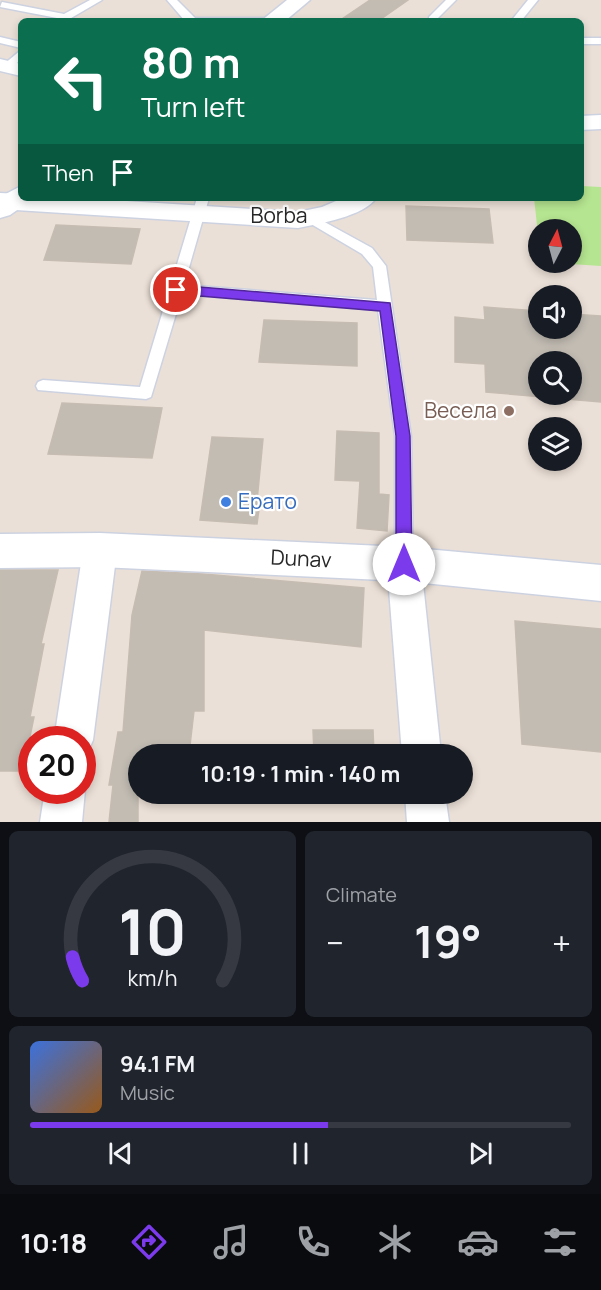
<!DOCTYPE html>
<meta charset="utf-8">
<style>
:root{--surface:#171b24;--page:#20242c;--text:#f1f3f6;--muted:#9ea1a6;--line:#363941;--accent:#7c3aed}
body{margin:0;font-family:Manrope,sans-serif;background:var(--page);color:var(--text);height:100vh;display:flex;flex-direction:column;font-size:22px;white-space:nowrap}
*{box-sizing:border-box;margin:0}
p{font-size:20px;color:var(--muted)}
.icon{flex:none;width:33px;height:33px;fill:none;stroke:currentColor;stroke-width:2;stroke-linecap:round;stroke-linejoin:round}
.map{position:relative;height:822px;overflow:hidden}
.panel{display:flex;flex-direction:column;gap:9px;padding:9px;background:#0d0f14;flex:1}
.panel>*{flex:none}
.banner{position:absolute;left:18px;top:18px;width:566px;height:183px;border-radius:9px;box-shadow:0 3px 9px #0003;background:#0b6e4f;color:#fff;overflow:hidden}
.needle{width:39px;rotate:6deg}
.tools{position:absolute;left:528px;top:219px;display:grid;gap:12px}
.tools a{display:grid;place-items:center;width:54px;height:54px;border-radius:50%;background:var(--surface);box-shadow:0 3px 9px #0003;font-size:30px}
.speed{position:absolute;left:18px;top:726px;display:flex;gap:12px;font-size:30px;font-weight:700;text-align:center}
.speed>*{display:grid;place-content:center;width:78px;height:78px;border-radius:50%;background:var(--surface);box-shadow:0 3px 9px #0003;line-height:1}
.speed .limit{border:9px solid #d22;background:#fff;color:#111}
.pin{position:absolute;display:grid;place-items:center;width:51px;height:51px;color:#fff;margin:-26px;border:3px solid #fff;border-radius:50%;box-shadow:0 2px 6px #0007}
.me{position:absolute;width:66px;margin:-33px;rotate:0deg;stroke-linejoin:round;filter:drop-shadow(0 0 4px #0008)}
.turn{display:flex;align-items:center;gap:21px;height:126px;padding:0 24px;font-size:27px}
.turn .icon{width:78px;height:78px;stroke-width:2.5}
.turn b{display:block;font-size:42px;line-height:51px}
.then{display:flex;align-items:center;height:57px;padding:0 24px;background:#0003;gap:12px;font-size:22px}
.big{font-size:45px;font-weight:700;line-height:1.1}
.panel .card{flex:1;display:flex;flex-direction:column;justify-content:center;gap:9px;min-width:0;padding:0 21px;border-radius:9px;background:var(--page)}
.panel .dial{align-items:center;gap:0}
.dial svg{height:156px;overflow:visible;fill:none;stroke:var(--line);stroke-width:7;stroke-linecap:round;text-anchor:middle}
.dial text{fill:var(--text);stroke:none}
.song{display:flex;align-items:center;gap:18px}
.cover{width:72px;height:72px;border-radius:9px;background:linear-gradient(135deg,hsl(220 70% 55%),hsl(30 70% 35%))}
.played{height:6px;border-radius:3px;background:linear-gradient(90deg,var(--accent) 55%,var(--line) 55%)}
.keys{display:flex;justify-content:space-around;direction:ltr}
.heat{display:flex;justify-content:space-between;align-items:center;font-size:33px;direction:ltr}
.panel .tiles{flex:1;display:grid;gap:9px;grid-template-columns:1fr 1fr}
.card:last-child{grid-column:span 2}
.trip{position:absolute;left:128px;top:744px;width:345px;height:60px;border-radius:30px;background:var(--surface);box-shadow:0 3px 9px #0003;font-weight:700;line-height:60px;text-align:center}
.tabs{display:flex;height:96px;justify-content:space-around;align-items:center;background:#090b0e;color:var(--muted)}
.tabs .icon{width:42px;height:42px}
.tabs .selected{color:var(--accent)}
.tabs b{font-size:27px;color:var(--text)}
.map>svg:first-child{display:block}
.green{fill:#b5e590}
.building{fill:#c2bcb3;stroke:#c6bcb1;stroke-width:1.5;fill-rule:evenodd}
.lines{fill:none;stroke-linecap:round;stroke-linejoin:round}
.lane-casing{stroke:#cdd2e1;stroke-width:3}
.street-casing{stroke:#cdd2e1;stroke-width:3}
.secondary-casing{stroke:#cdd2e1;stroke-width:3}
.lane{fill:#fff;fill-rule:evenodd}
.street{fill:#fff;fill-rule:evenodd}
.secondary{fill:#fff;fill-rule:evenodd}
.route{fill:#7c3aed;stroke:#51269a;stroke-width:1.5}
.education-dot{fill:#8d6e63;stroke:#fff;stroke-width:2}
.shop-dot{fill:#3f7fe0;stroke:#fff;stroke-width:2}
.labels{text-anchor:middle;stroke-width:4.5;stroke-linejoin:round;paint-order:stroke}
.street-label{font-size:21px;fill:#272727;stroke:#fff}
.education-label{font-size:21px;fill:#785e54;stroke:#fff;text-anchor:end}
.shop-label{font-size:21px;fill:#366cbe;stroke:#fff;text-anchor:start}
</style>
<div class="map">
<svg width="601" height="822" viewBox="0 0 601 822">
<rect width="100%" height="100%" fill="#ebe0d7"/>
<path class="green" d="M581,186L601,187V266L555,263L572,262V230H538V234L534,198H580Z"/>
<g class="building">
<path d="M370,0H408L378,21H339Z"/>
<path d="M406,206L489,209L493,243L407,240Z"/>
<path d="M56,225L140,229L131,264L44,260Z"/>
<path d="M484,307L538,311V328H572V314L601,316V402L486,392L485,364L455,362V317L485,320ZM538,362H572V394H538Z"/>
<path d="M264,320L357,323V366L259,362Z"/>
<path d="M62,403L162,408L152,458L48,454Z"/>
<path d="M337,431L379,433V494L389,495L387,531L357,528L360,481L335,480Z"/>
<path d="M212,437L263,439L257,501L260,502L257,524L200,520Z"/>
<path d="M0,570H58L41,644H44L30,717H34L23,771H0Z"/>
<path d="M142,571L203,574L364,588L361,647L204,630V711H194L189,754H138V822H109L113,785H109L118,732H123L132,615Z"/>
<path d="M515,621L601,629V752L522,744Z"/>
<path d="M313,730H373L374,754H314Z"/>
</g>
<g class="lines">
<defs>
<g id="lane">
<path d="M90,0H102L66,21H54L57,18L0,7L2,2L64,14Z"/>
<path d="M167,0H177L195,18H272L277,21H185Z"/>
<path d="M446,0H456L435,21H429V17Z"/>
<path d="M528,0H538L521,21H511Z"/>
<path d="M0,37L21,42V48L0,43Z"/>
<rect x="580" y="38" width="21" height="6"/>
<path d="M21,50V59L11,69H3V65Z"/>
<path d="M197,198H209L184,285L377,300L373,267L362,254L306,221L304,218L306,215L310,214L372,248L386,266L411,436L413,564L410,570L404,572L398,570L395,564V436L378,310L182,294L151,397L146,399L38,390L36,386L38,382L43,380L140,387Z"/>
</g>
<g id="street">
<path d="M0,59L21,64V76L0,71Z"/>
<path d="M601,115V129L580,130V116Z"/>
<path d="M0,193L21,194V198H79L298,212L322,207L343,198H376C365,216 318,224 298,228L0,209Z"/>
<path d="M100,535L112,539L117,550L93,740L87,754L82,756V740H54L83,550L88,539Z"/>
<path d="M404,548L416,553L421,564L441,754H402L387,564L392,553Z"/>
<path d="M82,783L85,790L82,822H40L45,790H82Z"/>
<path d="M405,794H445L449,822H407Z"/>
</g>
<g id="secondary">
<path d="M287,0H310L285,21H261Z"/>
<path d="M21,186V198H32L30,201L10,215L0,218V197Z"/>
<path d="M100,533L404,547L601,565V601L404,581L100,567L0,568V534Z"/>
</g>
</defs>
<use href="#lane" class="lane-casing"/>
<use href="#street" class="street-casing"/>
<use href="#secondary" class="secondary-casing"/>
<use href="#lane" class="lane"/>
<use href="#street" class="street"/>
<use href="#secondary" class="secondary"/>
</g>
<path class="route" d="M176,285L390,303L410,436L412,564L410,569L404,571L399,569L396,564V436L380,311L176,294L170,290Z"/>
<circle class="education-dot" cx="509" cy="411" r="6"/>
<circle class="shop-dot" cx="226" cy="502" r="6"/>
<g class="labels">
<g class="street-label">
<text x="279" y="223">Borba</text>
<text transform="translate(301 559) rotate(3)" y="7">Dunav</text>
</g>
<g class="education-label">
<text x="497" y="418">Весела</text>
</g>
<g class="shop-label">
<text x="238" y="509">Ерато</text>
</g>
</g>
</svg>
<div class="tools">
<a><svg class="needle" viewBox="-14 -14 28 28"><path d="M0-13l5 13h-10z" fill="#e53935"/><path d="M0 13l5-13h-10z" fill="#9ea1a6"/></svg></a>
<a><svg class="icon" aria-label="sound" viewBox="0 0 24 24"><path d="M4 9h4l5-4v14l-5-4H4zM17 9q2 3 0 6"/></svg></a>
<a><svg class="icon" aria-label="search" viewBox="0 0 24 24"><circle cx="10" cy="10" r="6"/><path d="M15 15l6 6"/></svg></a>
<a><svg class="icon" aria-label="layers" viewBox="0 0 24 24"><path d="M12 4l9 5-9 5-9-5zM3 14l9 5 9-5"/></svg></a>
</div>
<div class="speed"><div class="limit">20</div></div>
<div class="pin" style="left:176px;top:290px;background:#d93025"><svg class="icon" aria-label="arrive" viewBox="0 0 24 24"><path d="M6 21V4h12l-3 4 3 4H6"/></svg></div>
<svg class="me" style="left:404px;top:564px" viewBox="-20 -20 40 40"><circle r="19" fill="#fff"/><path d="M0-13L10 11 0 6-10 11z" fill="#7c3aed"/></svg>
<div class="trip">10:19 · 1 min · 140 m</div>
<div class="banner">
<div class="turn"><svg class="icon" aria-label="left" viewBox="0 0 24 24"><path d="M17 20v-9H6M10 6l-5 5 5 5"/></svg><div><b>80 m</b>Turn left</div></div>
<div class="then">Then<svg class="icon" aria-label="arrive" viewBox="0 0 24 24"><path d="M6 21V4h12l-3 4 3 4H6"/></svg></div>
</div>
</div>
<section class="panel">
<div class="tiles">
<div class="card dial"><svg viewBox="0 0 100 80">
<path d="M14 69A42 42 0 1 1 86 69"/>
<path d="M14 69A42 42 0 0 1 9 57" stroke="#7c3aed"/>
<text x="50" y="56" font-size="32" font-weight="700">10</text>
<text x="50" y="72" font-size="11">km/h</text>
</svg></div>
<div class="card"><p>Climate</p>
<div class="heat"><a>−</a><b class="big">19°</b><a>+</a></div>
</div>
<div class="card">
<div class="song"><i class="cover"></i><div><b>94.1 FM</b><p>Music</p></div></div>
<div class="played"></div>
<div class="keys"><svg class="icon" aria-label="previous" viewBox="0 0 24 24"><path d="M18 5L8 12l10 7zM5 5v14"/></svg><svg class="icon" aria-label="pause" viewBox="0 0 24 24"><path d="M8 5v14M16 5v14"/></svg><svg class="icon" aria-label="next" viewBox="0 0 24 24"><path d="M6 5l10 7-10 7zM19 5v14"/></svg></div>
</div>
</div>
</section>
<nav class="tabs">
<b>10:18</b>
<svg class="icon selected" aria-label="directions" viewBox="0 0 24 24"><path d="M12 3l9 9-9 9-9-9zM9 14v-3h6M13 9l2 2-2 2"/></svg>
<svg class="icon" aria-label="music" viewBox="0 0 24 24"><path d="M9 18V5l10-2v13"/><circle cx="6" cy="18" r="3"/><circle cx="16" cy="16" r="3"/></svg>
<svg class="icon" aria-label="phone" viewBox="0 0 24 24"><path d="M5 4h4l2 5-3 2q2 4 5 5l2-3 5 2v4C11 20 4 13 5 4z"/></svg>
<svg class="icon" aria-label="climate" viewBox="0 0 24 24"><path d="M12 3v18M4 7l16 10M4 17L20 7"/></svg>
<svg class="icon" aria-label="car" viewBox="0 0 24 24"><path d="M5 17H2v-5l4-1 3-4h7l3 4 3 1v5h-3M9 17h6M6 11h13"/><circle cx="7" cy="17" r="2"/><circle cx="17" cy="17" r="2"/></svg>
<svg class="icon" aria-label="filters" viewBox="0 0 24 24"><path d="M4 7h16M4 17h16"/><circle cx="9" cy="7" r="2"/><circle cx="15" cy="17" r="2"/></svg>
</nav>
